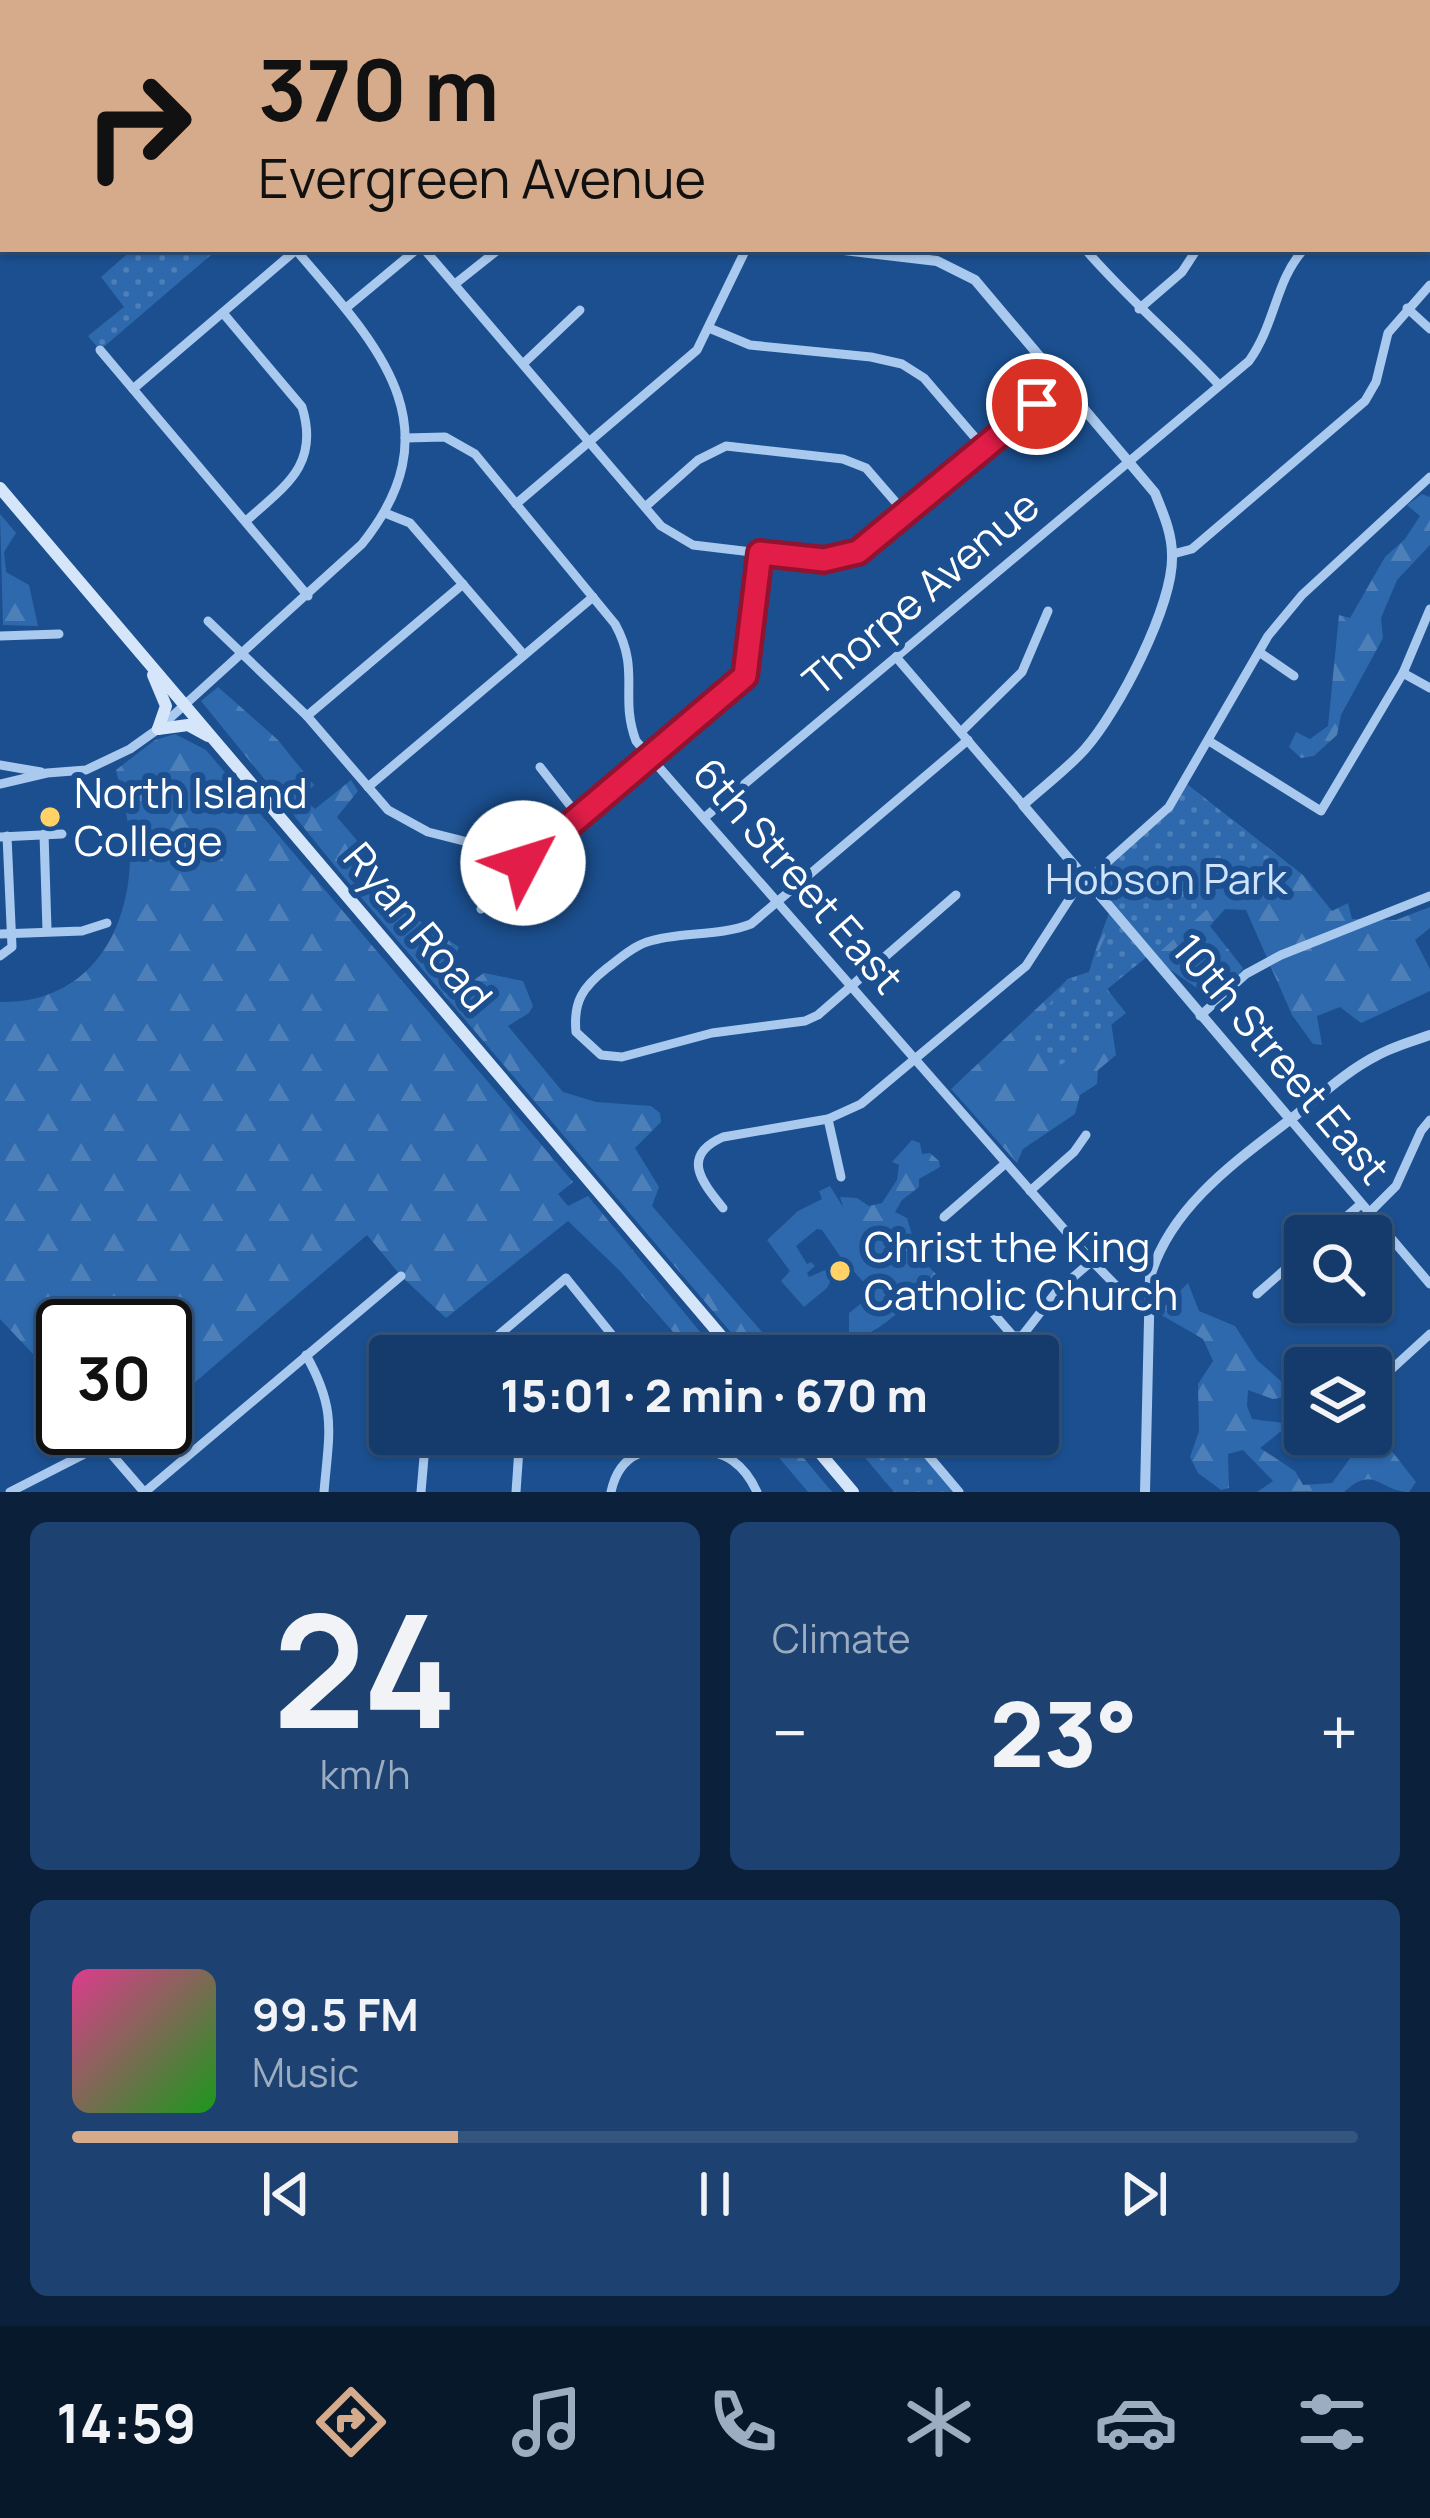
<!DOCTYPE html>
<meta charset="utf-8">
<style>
:root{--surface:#143b6b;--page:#1d4271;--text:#f1f3f6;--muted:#9dadc1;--line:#33557e;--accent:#d6ab8b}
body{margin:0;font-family:Manrope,sans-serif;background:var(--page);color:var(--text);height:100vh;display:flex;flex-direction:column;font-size:45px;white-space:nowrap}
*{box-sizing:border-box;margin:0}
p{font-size:39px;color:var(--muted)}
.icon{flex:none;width:66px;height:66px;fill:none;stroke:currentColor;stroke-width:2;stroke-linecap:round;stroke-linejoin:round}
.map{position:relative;height:1492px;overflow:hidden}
.details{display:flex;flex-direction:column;gap:30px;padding:30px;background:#0b203b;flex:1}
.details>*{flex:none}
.banner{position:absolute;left:0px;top:0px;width:1431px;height:252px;box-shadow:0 3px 9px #0004,0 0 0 3px var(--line);background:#d6ab8b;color:#111;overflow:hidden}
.buttons{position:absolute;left:1284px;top:1215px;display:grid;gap:24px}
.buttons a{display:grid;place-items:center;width:108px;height:108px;border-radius:12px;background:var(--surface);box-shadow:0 3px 9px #0004,0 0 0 3px var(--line);font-size:60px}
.speed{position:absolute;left:36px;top:1299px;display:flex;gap:24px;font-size:60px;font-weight:700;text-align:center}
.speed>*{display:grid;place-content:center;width:156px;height:156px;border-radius:50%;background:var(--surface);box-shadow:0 3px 9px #0004,0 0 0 3px var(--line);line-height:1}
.speed .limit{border:6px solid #111;border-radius:18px;background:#fff;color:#111}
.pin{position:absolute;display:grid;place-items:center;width:102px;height:102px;color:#fff;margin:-51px;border:6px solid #fff;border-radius:50%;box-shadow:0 3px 12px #0007}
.me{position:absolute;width:132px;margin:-66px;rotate:50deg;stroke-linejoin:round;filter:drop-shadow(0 0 9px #0008)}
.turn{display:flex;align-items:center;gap:42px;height:252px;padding:0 60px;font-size:54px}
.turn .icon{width:156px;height:156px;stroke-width:2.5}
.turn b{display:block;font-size:84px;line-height:102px}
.big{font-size:90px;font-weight:800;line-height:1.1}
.details .card{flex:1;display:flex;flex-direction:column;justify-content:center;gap:18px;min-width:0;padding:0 42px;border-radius:18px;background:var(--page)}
.details .dial{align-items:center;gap:0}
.dial b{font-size:156px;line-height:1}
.song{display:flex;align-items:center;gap:36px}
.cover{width:144px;height:144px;border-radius:18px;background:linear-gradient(135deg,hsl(330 70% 55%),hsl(120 70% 35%))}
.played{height:12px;border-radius:6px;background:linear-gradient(90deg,var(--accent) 30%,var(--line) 30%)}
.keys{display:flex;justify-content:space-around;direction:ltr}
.heat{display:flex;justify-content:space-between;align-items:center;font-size:66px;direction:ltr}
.details .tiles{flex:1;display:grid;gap:30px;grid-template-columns:1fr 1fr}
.card:last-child{grid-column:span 2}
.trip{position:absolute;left:369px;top:1335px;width:690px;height:120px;border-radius:12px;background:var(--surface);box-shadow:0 3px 9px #0004,0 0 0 3px var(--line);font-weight:800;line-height:120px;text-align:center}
.menu{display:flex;height:192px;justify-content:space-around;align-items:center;background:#08182b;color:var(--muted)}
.menu .icon{width:84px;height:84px}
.menu .active{color:var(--accent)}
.menu b{font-size:54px;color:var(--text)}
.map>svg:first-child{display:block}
.green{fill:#2e69ad}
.forest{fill:url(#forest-firs)}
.park{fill:url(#park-dots)}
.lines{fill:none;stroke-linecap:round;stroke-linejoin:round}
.minor{stroke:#a9c9ee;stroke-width:9}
.tertiary{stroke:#a9c9ee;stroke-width:10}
.secondary{stroke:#d6e6fa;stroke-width:12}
.route-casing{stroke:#92132f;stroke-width:30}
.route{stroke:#e11d48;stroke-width:21}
.poi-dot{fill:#ffd166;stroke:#1b4f8f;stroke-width:4.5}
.labels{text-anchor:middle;stroke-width:12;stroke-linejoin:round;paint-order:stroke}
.street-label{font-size:42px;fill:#fff;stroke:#1b4f8f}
.poi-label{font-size:42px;fill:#fff;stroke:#1b4f8f;text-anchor:start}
.park-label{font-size:42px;fill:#cfe3fa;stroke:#1b4f8f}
</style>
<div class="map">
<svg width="1430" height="1492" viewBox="0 0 1430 1492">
<defs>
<pattern id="forest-firs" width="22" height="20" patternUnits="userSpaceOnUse" patternTransform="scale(3)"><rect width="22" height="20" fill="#2e69ad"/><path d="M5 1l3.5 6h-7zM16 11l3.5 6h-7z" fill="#4d80b9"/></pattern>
<pattern id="park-dots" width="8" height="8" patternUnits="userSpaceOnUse" patternTransform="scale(3)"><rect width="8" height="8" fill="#2e69ad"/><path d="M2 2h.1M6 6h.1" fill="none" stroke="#4d80b9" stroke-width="1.8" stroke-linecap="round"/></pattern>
</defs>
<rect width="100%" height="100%" fill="#1b4f8f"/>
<path class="green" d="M830,1186L843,1207L834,1215L853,1209L904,1258L922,1290C903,1308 876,1337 849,1339V1313L874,1293L842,1259L822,1230L817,1229L796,1246L807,1264L811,1262L815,1266L807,1273L809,1277L825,1270L832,1278L827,1288L804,1307L781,1281L790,1271L767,1240L798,1211L822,1199L819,1191Z"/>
<g class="forest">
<path d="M1422,494L1430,497V545L1397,580L1381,618L1383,638L1341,715L1337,735L1314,756L1301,758L1289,747L1296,732L1310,739L1328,726L1339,615L1350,618L1385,557L1405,539L1420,516L1407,505Z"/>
<path d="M0,514L16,533L4,552L6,572L29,585L38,626L3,625Z"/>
<path d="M218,687L278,740L314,785L303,798L315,809L351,780L358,791L337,817L365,850L359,859L406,912L459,947L453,960L468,984L484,973L523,981L533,1006L529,1013L508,1026L563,1092L596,1102L651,1106L660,1113L661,1122L635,1148L659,1187L652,1206L783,1356H751L343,876L201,701Z"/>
<path d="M175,734L206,750L573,1182L558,1194L568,1206L588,1196L720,1356H694L620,1271L568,1221L446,1318L401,1276L367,1235L165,1408V1326H63V1386L0,1319V1002C99,1004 140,913 128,825C126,806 120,788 116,770L155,740Z"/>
<path d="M1184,782L1303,875L1332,911L1348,903L1352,919L1396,920L1430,907V928L1415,940L1430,969V991L1361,1023L1340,1007L1317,1016L1322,1045L1313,1044L1292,1015L1246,910L1225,909L1210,926L1243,968L1229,990L1204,993L1149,955L1106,990L1116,1055L1098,1070L1097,1084L1080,1095L1075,1114L1023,1149L1017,1163L951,1089L1068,979L1089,972C1111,898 1137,843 1184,782Z"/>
<path d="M912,1140L920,1143L922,1154L930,1153L939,1161L940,1167L919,1179V1187L902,1200L895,1212L907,1218L914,1242L907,1251L917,1264L922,1260L942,1280L927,1302L904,1259L889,1260L869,1239L853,1210L840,1220L833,1216L843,1207L840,1197L857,1198L869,1206L882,1203L897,1180L899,1165L892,1162Z"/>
<path d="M1188,1283L1199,1311L1235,1326L1257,1360L1283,1383L1285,1397L1273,1399L1248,1390L1247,1406L1252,1419L1290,1424L1260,1448L1295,1471L1303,1485L1332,1483L1351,1457L1391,1450L1416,1482L1409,1492C1378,1491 1375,1464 1344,1492H1257L1273,1481L1243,1450L1228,1454L1229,1488L1221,1490L1198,1473L1190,1457L1199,1431L1198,1384L1213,1361L1203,1339L1158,1313Z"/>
<path d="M759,1434H784L832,1492H808Z"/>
</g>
<g class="park">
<path d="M133,249H218L100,350L88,336L124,307L101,277Z"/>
<path d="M1184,782L1283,860L1235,884L1152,959L1149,955L1107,989L1126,1013L1056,1069L1027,1035L1068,979L1089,972L1115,915L1086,881L1149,827Z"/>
<path d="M845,1434H910L959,1492H894Z"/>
</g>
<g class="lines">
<g class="minor">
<path d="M477,0L478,3"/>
<path d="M125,3L126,0"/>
<path d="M360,3L364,0"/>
<path d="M720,3L723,0"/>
<path d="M1101,3L1107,0"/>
<path d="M0,23H3"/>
<path d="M1428,141L1430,140"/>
<path d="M424,249L661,526L693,545L760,553"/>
<path d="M1085,249C1127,298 1175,338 1219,385"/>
<path d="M455,284L499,249"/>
<path d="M346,308L417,249"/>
<path d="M1407,308L1430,329"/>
<path d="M1139,309L1182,272L1197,249"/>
<path d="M223,313L302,407C320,465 285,486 246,521"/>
<path d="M709,328L750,345L871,357L902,364L924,378L984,448"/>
<path d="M100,350L308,596"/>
<path d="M524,363L580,310"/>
<path d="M405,438L445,437L475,454L615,624C641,671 619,696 636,741L1092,1261L1128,1298L1149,1311"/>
<path d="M516,504L697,350L746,249"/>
<path d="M645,507L698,460L726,446L843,459L866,468L905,513"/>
<path d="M385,513L410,523L524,655"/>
<path d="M1173,554L1192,549L1365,401L1376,382L1388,333L1430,285"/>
<path d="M208,621L307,716L388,810L428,832L523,856"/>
<path d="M0,636L59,634"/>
<path d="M1259,652L1294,676"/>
<path d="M896,657L1023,805"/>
<path d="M1403,673L1430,688"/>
<path d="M307,716L463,584"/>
<path d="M961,732L1022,672L1048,611"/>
<path d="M1209,741L1321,811L1403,673L1430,609"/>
<path d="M0,765L41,772"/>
<path d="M540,767L579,817"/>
<path d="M0,784L47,773L86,770L130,749L158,729L362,544C458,424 375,343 296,250L133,389"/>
<path d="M368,787L593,597"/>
<path d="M704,818L1249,361C1276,323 1275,281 1304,249"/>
<path d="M44,834L47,930"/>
<path d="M0,837L62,834"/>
<path d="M956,895L818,1015L805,1021L712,1033L622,1057L601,1055L576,1032C573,1001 583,987 607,968C619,959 632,947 647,942C680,931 717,937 751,924L968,740"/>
<path d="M481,909C492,889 519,878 523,856L552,839L745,676L760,553L824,560L858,552L1063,382"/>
<path d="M0,934L82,931L107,923"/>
<path d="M0,956L12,947L7,836"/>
<path d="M1200,1016L1246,974L1281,955L1430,896"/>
<path d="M828,1119L841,1177"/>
<path d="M1290,1119L1430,1284"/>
<path d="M1030,1191L1074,1152L1086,1135"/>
<path d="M723,1208C702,1182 680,1156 723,1137L828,1119L861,1104L1026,966L1074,892L1169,807L1268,636L1302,595L1430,477"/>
<path d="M1369,1213L1396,1186L1421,1131L1430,1120"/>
<path d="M944,1217L1006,1163"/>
<path d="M1324,1236L1361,1204"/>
<path d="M1257,1294L1305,1252"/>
<path d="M993,1313L1013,1336H1022L1057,1291L1092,1261"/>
<path d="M841,1349L846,1356"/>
<path d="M306,1355C337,1410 329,1432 324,1492"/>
<path d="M474,1356L566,1278L629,1356"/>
<path d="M1371,1388L1430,1334"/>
<path d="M910,1434L959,1492"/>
<path d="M10,1492L100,1446L107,1449L144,1492"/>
<path d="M145,1492L401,1276"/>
<path d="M421,1492L426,1434"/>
<path d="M516,1492L520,1434"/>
<path d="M611,1492C620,1450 649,1447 686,1450C702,1451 720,1451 733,1461C743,1468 752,1481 757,1492"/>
</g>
<g class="tertiary">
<path d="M583,0V3"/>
<path d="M835,249L937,261L975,280L1155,493C1163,513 1172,533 1172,555C1174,604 1118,712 1085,749C1067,769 1043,787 1023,805L1290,1119"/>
<path d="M1145,1492L1150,1277C1171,1205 1239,1159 1296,1115C1322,1094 1348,1070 1378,1055C1394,1046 1413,1041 1430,1035"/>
</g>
<g class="secondary">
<path d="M256,3L259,0"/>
<path d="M0,222L3,219"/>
<path d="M0,488L738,1356"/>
<path d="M153,675L166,706L158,729"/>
<path d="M158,729L188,725L208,736"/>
<path d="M804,1434L853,1492"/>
</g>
</g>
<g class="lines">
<defs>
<path id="route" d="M523,863V856L553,839L745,676L760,553L824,560L858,552L1037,404"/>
</defs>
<use href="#route" class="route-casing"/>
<use href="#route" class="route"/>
</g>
<g class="poi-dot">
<circle cx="50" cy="817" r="12"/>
<circle cx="840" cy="1271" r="12"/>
</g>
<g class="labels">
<g class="street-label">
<text transform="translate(921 593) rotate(-40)" y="15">Thorpe Avenue</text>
<text transform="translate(798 876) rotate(49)" y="15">6th Street East</text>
<text transform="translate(418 927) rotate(50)" y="15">Ryan Road</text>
<text transform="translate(1281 1059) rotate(50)" y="15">10th Street East</text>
</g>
<g class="poi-label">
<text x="74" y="808">North Island<tspan x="74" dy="48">College</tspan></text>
<text x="864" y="1262">Christ the King<tspan x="864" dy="48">Catholic Church</tspan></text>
</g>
<g class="park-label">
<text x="1166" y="894">Hobson Park</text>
</g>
</g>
</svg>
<div class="buttons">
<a><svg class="icon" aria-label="search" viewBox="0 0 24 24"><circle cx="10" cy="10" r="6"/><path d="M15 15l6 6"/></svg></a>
<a><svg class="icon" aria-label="layers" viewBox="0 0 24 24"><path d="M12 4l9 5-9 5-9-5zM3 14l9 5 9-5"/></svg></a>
</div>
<div class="speed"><div class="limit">30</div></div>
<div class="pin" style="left:1037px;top:404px;background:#d93025"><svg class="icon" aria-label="arrive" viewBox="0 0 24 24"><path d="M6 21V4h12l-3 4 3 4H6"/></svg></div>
<svg class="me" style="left:523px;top:863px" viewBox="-20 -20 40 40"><circle r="19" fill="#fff"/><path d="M0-13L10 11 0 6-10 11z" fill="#e11d48"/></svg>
<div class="trip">15:01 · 2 min · 670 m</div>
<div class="banner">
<div class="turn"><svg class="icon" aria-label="right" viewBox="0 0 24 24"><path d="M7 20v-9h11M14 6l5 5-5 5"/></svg><div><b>370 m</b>Evergreen Avenue</div></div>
</div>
</div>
<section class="details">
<div class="tiles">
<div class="card dial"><b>24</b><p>km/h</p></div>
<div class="card"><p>Climate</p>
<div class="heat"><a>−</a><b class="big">23°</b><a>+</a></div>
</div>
<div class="card">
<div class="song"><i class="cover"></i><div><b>99.5 FM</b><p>Music</p></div></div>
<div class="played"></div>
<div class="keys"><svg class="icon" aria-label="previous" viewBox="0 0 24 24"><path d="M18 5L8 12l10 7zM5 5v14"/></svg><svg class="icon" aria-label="pause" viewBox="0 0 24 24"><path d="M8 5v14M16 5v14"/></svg><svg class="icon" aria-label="next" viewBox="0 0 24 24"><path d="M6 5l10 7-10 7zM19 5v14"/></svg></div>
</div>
</div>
</section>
<nav class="menu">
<b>14:59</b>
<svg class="icon active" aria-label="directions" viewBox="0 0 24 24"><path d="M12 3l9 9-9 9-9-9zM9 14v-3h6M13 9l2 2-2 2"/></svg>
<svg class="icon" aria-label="music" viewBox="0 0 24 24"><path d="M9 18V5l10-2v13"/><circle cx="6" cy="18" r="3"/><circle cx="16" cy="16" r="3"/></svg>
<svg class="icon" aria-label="phone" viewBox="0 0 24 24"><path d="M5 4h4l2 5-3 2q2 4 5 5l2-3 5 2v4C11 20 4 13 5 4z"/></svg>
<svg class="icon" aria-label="climate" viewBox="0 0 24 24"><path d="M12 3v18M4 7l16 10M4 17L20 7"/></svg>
<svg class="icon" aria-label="car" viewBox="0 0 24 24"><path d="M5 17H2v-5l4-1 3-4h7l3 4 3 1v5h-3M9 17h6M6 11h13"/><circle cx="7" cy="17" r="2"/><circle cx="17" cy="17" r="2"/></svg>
<svg class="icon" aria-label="filters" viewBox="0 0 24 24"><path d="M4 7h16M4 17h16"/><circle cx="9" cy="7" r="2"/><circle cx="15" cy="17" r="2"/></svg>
</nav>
